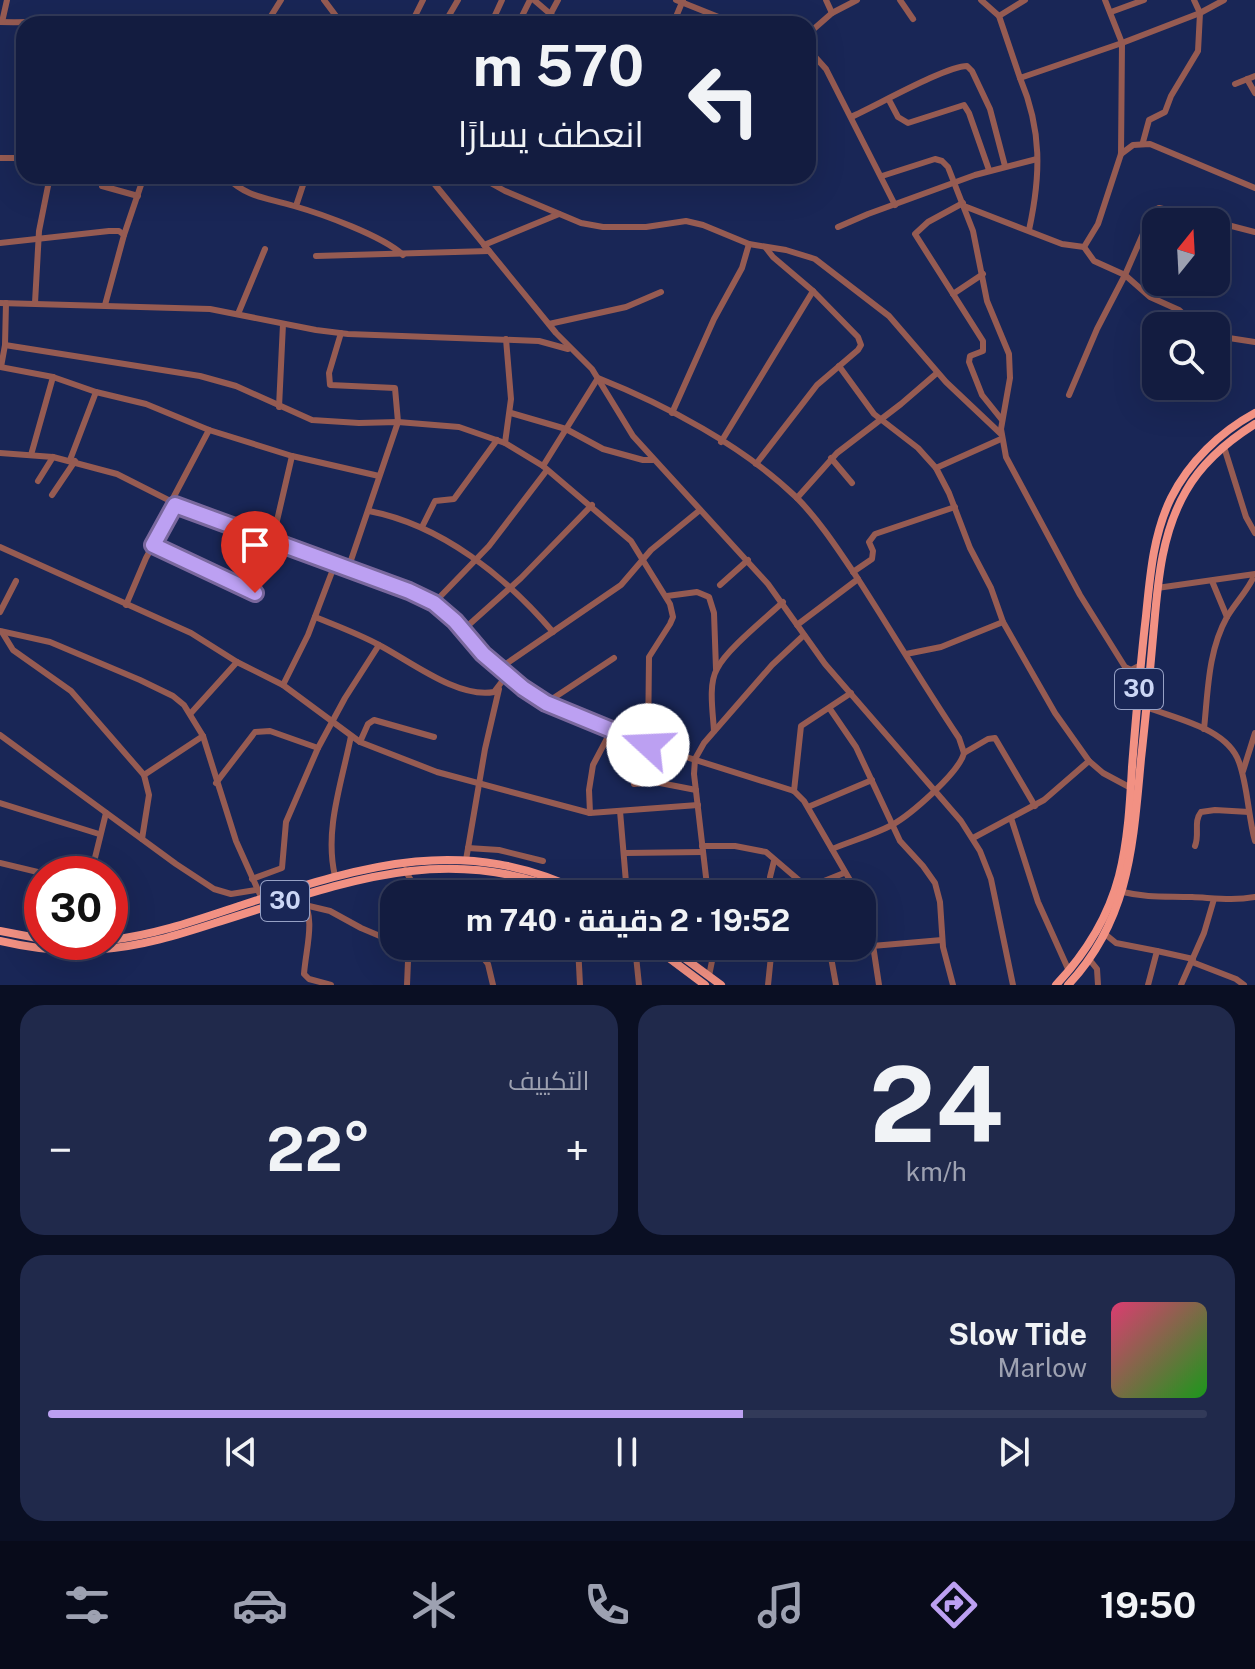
<!DOCTYPE html>
<html lang="ar">
<meta charset="utf-8">
<style>
:root{--surface:#131c40;--page:#20294b;--text:#f1f3f6;--muted:#9da1b1;--line:#323a59;--accent:#bca0f2}
body{margin:0;font-family:"Public Sans",Cairo,sans-serif;background:var(--page);color:var(--text);direction:rtl;height:100vh;display:flex;flex-direction:column;font-size:30px;white-space:nowrap}
*{box-sizing:border-box;margin:0}
p{font-size:26px;color:var(--muted)}
.icon{flex:none;width:44px;height:44px;fill:none;stroke:currentColor;stroke-width:2;stroke-linecap:round;stroke-linejoin:round}
.map{position:relative;height:985px;overflow:hidden;direction:ltr}
.sheet{display:flex;flex-direction:column;gap:20px;padding:20px;background:#0a0f23;flex:1}
.sheet>*{flex:none}
.top-card{position:absolute;left:16px;top:16px;width:800px;height:168px;border-radius:24px;box-shadow:0 8px 32px #0002,0 0 0 2px var(--line);direction:rtl;background:#131c40;color:var(--text);overflow:hidden}
.needle{width:52px;rotate:18deg}
.fabs{position:absolute;left:1142px;top:208px;display:grid;gap:16px}
.fabs a{display:grid;place-items:center;width:88px;height:88px;border-radius:16px;background:var(--surface);box-shadow:0 8px 32px #0002,0 0 0 2px var(--line);font-size:40px}
.speed{position:absolute;left:24px;top:856px;display:flex;gap:16px;font-size:40px;font-weight:700;text-align:center}
.speed>*{display:grid;place-content:center;width:104px;height:104px;border-radius:50%;background:var(--surface);box-shadow:0 8px 32px #0002,0 0 0 2px var(--line);line-height:1}
.speed .limit{border:12px solid #d22;background:#fff;color:#111}
.pin{position:absolute;display:grid;place-items:center;width:68px;height:68px;color:#fff;margin:-82px -34px;border-radius:50% 50% 50% 0;rotate:-45deg;box-shadow:0 0 8px #0007}
.pin .icon{rotate:45deg}
.me{position:absolute;width:88px;margin:-44px;rotate:290deg;stroke-linejoin:round;filter:drop-shadow(0 0 6px #0008)}
.turn{display:flex;align-items:center;gap:28px;height:168px;padding:0 40px;font-size:36px}
.turn .icon{width:104px;height:104px;stroke-width:2.5}
.turn b{display:block;font-size:56px;line-height:68px}
.big{font-size:60px;font-weight:700;line-height:1.1}
.sheet .card{flex:1;display:flex;flex-direction:column;justify-content:center;gap:12px;min-width:0;padding:0 28px;border-radius:24px;background:var(--page)}
.sheet .dial{align-items:center;gap:0}
.dial b{font-size:104px;line-height:1}
.song{display:flex;align-items:center;gap:24px}
.cover{width:96px;height:96px;border-radius:12px;background:linear-gradient(135deg,hsl(340 70% 55%),hsl(120 70% 35%))}
.played{height:8px;border-radius:4px;background:linear-gradient(90deg,var(--accent) 60%,var(--line) 60%)}
.keys{display:flex;justify-content:space-around;direction:ltr}
.heat{display:flex;justify-content:space-between;align-items:center;font-size:44px;direction:ltr}
.sheet .tiles{flex:1;display:grid;gap:20px;grid-template-columns:1fr 1fr}
.card:last-child{grid-column:span 2}
.trip{position:absolute;left:380px;top:880px;width:496px;height:80px;border-radius:24px;background:var(--surface);box-shadow:0 8px 32px #0002,0 0 0 2px var(--line);font-weight:700;line-height:80px;text-align:center;direction:rtl}
.tab-bar{display:flex;height:128px;justify-content:space-around;align-items:center;background:#080b1a;color:var(--muted)}
.tab-bar .icon{width:56px;height:56px}
.tab-bar .on{color:var(--accent)}
.tab-bar b{font-size:36px;color:var(--text)}
.map>svg:first-child{display:block}
.lines{fill:none;stroke-linecap:round;stroke-linejoin:round}
.minor{stroke:#965b52;stroke-width:6}
.major{stroke:#f29183;stroke-width:8}
.route-casing{stroke:#7a689d;stroke-width:20}
.route{stroke:#bca0f2;stroke-width:14}
.labels{text-anchor:middle;stroke-width:6;stroke-linejoin:round;paint-order:stroke}
.shield{fill:#192656;stroke:#96a1c5;stroke-width:2}
.shield-label{font-size:24px;font-weight:bold;fill:#cbd6f5}
</style>
<div class="map">
<svg width="1255" height="985" viewBox="0 0 1255 985">
<rect width="100%" height="100%" fill="#192656"/>
<g class="lines">
<g class="minor">
<path d="M324,0L342,24"/>
<path d="M534,0L562,24"/>
<path d="M676,0L736,24"/>
<path d="M826,0L832,13"/>
<path d="M900,0L913,19"/>
<path d="M1105,0L1122,43L1200,13L1224,0"/>
<path d="M1111,12L1144,0"/>
<path d="M551,13L558,0"/>
<path d="M999,16L1025,0"/>
<path d="M0,22C41,23 82,19 122,24"/>
<path d="M2,22L7,0"/>
<path d="M22,23L24,158"/>
<path d="M266,24L281,0"/>
<path d="M411,24L423,0"/>
<path d="M444,24L458,0"/>
<path d="M491,24L502,0"/>
<path d="M518,24L530,0"/>
<path d="M673,24L683,0"/>
<path d="M808,34L832,13L857,0"/>
<path d="M808,49L826,69L895,205"/>
<path d="M1020,78C1042,130 1041,175 1029,230"/>
<path d="M1247,79L1255,93"/>
<path d="M1235,84L1255,76"/>
<path d="M889,100L898,117L908,123L964,105L969,113L989,170"/>
<path d="M851,117C876,106 946,66 967,66L972,71L990,109L1005,166"/>
<path d="M1143,142L1149,120L1165,112L1171,96L1198,51L1200,13L1194,0"/>
<path d="M1121,154L1133,145L1150,144L1255,188"/>
<path d="M0,158H24"/>
<path d="M225,176C248,198 264,197 294,206C322,214 383,236 403,255"/>
<path d="M428,176L556,333L592,369L633,436L768,584L825,664L961,821L980,851L991,879L1013,985"/>
<path d="M478,176L505,191L581,223L603,227H646L686,221L703,225L749,244L786,250L815,259L889,316L946,382L1001,434"/>
<path d="M882,176L935,159L942,161L948,167L973,231L987,301L1009,354L1010,378L1001,429L1006,457L1080,595L1125,667L1131,670L1141,665"/>
<path d="M102,186L138,196"/>
<path d="M963,203L928,222L915,234L983,341V351L970,356L969,362L982,395L1002,420"/>
<path d="M296,206L306,176"/>
<path d="M964,206L1062,244L1084,247L1098,224L1121,154L1122,43L1020,78L999,16L981,0"/>
<path d="M1216,222L1255,232"/>
<path d="M838,227L868,214L975,175L1037,159"/>
<path d="M124,235L144,176"/>
<path d="M0,243L109,231H119L124,235L105,305"/>
<path d="M484,245L559,214"/>
<path d="M1084,247L1094,261L1125,275L1150,297L1179,310L1196,326"/>
<path d="M316,256L489,251"/>
<path d="M953,294L983,274"/>
<path d="M0,303L210,309L316,330L348,334L539,341L568,349"/>
<path d="M35,303L39,231L50,176"/>
<path d="M238,314L265,249"/>
<path d="M549,324L626,307L661,292"/>
<path d="M341,333L329,373L330,385L395,388L398,422L348,569"/>
<path d="M1216,336L1255,342"/>
<path d="M5,345L200,376L236,386L312,420L359,423L398,422L459,427L505,443L543,466L631,541L670,604L673,617L670,624L649,657L648,745"/>
<path d="M839,366L874,414L918,448L936,468L949,493L970,548L991,588L1003,622L1055,713L1089,761L1103,773L1131,788"/>
<path d="M0,367L53,377L96,392L146,404L209,430L292,456L379,476"/>
<path d="M1,367L5,345L6,303"/>
<path d="M1069,395L1097,329L1125,275L1153,211L1159,208L1215,222"/>
<path d="M279,407L283,324"/>
<path d="M511,413L566,429L603,449L643,460H653"/>
<path d="M672,413L714,319L742,268L749,244"/>
<path d="M721,442L813,291"/>
<path d="M505,443L511,399L506,339"/>
<path d="M1224,447L1246,517L1255,533"/>
<path d="M0,453L53,457L117,474L198,515L409,591L434,603L455,621L483,654L523,688L546,703L648,745L794,791L804,801L858,894"/>
<path d="M31,455L53,377"/>
<path d="M831,458L852,483"/>
<path d="M70,460L96,392"/>
<path d="M756,464L817,385L858,350L861,345L858,337L813,291L773,257L766,248"/>
<path d="M543,466L598,378C666,405 743,446 796,497C820,521 839,551 858,579C892,632 924,686 959,738L964,753C959,773 910,815 892,825C873,835 851,841 832,849"/>
<path d="M936,468L1001,439"/>
<path d="M38,481L53,457"/>
<path d="M52,495L75,461"/>
<path d="M797,498L837,453L901,404L937,373"/>
<path d="M171,502L209,430"/>
<path d="M369,511C442,525 506,577 553,632"/>
<path d="M422,527L435,501L454,499L497,440"/>
<path d="M272,542L292,456"/>
<path d="M153,545L255,593"/>
<path d="M0,547L191,633L237,662L283,685L360,742L437,772L590,813L698,805"/>
<path d="M853,572L872,559L873,551L869,542L875,534L955,507"/>
<path d="M1212,581L1227,617"/>
<path d="M720,585L748,560"/>
<path d="M1157,588L1255,574C1249,589 1236,602 1227,617C1208,651 1208,691 1204,729"/>
<path d="M667,596L697,592L709,597L714,613L716,669"/>
<path d="M434,603L489,546L547,470"/>
<path d="M126,605L146,558L175,505"/>
<path d="M0,612L16,581"/>
<path d="M315,617C337,626 359,634 379,645C410,661 458,699 494,692L507,675"/>
<path d="M797,625L858,579"/>
<path d="M463,630L521,578L592,505"/>
<path d="M0,631L50,642L140,680L173,696L184,705L203,736L236,841L262,899"/>
<path d="M2,632L13,650L71,691L144,775L149,795L142,839"/>
<path d="M906,654L941,647L1003,622"/>
<path d="M500,668L621,585L651,550L700,510"/>
<path d="M283,685L308,635L335,564"/>
<path d="M546,703L614,658"/>
<path d="M1146,707C1176,719 1227,728 1239,762C1248,787 1248,816 1255,841"/>
<path d="M830,709L856,747L900,841L923,866L935,883L940,902L943,947L953,985"/>
<path d="M191,713L237,662"/>
<path d="M714,731C713,713 708,684 717,669C726,650 766,618 783,602"/>
<path d="M0,735L176,864L214,889L231,894L256,890"/>
<path d="M360,742L368,724L374,720L434,737"/>
<path d="M964,753L988,739L995,738L1035,806"/>
<path d="M1243,771L1255,733"/>
<path d="M144,775L203,736"/>
<path d="M216,783L255,732L270,731L318,748"/>
<path d="M634,784L655,782L696,790"/>
<path d="M794,791L801,726L851,693"/>
<path d="M0,803L99,834"/>
<path d="M808,807L872,780"/>
<path d="M620,811L627,894"/>
<path d="M590,813L589,790L593,765L611,731"/>
<path d="M1011,818L1038,902L1069,971"/>
<path d="M973,838L1044,800L1089,761"/>
<path d="M702,846H735L766,852L815,894"/>
<path d="M1195,846C1200,834 1193,822 1201,812L1215,810L1249,812"/>
<path d="M468,848L499,850L543,861"/>
<path d="M625,853L703,852"/>
<path d="M466,860L485,749L499,689"/>
<path d="M0,863L46,874"/>
<path d="M405,870L419,894"/>
<path d="M91,874L106,813"/>
<path d="M335,876C324,830 342,782 351,736"/>
<path d="M252,879L282,868L286,822L318,748L345,698L379,645"/>
<path d="M809,887L844,873"/>
<path d="M1123,892C1147,898 1168,896 1192,897C1214,898 1233,901 1255,897"/>
<path d="M708,894L694,774L695,759L704,743L772,665L804,635"/>
<path d="M771,894L770,877L774,861"/>
<path d="M302,896C316,920 306,947 304,974L309,979L331,985"/>
<path d="M862,900L868,912L879,985"/>
<path d="M309,906L330,911L361,928L394,942"/>
<path d="M1105,934L1116,943L1157,951L1148,985"/>
<path d="M401,946L408,961L407,985"/>
<path d="M474,946L488,964L493,985"/>
<path d="M578,946L580,985"/>
<path d="M635,946L639,985"/>
<path d="M829,946L836,985"/>
<path d="M872,946L942,940"/>
<path d="M1157,951L1193,959"/>
<path d="M1089,959L1097,969L1098,985"/>
<path d="M1192,962L1236,979L1244,985"/>
<path d="M709,976L715,946"/>
<path d="M768,985L772,946"/>
<path d="M1181,985L1204,933L1214,899"/>
</g>
<g class="major">
<path d="M0,931L42,939"/>
<path d="M110,940C155,935 197,920 239,906C363,866 463,832 587,894"/>
<path d="M0,941C34,949 68,953 103,949C142,946 178,935 215,923C338,885 444,839 570,894"/>
<path d="M653,946L705,985"/>
<path d="M668,946L721,985"/>
<path d="M1056,985C1086,953 1108,918 1119,876C1128,841 1130,803 1132,767C1136,717 1140,666 1146,616C1150,576 1153,535 1171,498C1189,462 1220,432 1255,413"/>
<path d="M1068,985C1130,919 1133,844 1141,759C1146,715 1150,671 1154,626C1158,580 1162,532 1186,491C1202,463 1228,441 1255,424"/>
</g>
</g>
<g class="lines">
<defs>
<path id="route" d="M255,593L153,545L175,505L409,591L434,603L455,621L483,654L523,688L546,703L648,745"/>
</defs>
<use href="#route" class="route-casing"/>
<use href="#route" class="route"/>
</g>
<g class="labels">
<g class="shield">
<rect x="1115" y="669" width="48" height="40" rx="6"/>
<rect x="261" y="881" width="48" height="40" rx="6"/>
</g>
<g class="shield-label">
<text x="1139" y="697">30</text>
<text x="285" y="909">30</text>
</g>
</g>
</svg>
<div class="fabs">
<a><svg class="needle" viewBox="-14 -14 28 28"><path d="M0-13l5 13h-10z" fill="#e53935"/><path d="M0 13l5-13h-10z" fill="#9da1b1"/></svg></a>
<a><svg class="icon" aria-label="search" viewBox="0 0 24 24"><circle cx="10" cy="10" r="6"/><path d="M15 15l6 6"/></svg></a>
</div>
<div class="speed"><div class="limit">30</div></div>
<div class="pin" style="left:255px;top:593px;background:#d93025"><svg class="icon" aria-label="arrive" viewBox="0 0 24 24"><path d="M6 21V4h12l-3 4 3 4H6"/></svg></div>
<svg class="me" style="left:648px;top:745px" viewBox="-20 -20 40 40"><circle r="19" fill="#fff"/><path d="M0-13L10 11 0 6-10 11z" fill="#bca0f2"/></svg>
<div class="trip">19:52 · 2 دقيقة · 740 m</div>
<div class="top-card">
<div class="turn"><svg class="icon" aria-label="left" viewBox="0 0 24 24"><path d="M17 20v-9H6M10 6l-5 5 5 5"/></svg><div><b>570 m</b>انعطف يسارًا</div></div>
</div>
</div>
<section class="sheet">
<div class="tiles">
<div class="card dial"><b>24</b><p>km/h</p></div>
<div class="card"><p>التكييف</p>
<div class="heat"><a>−</a><b class="big">22°</b><a>+</a></div>
</div>
<div class="card">
<div class="song"><i class="cover"></i><div><b>Slow Tide</b><p>Marlow</p></div></div>
<div class="played"></div>
<div class="keys"><svg class="icon" aria-label="previous" viewBox="0 0 24 24"><path d="M18 5L8 12l10 7zM5 5v14"/></svg><svg class="icon" aria-label="pause" viewBox="0 0 24 24"><path d="M8 5v14M16 5v14"/></svg><svg class="icon" aria-label="next" viewBox="0 0 24 24"><path d="M6 5l10 7-10 7zM19 5v14"/></svg></div>
</div>
</div>
</section>
<nav class="tab-bar">
<b>19:50</b>
<svg class="icon on" aria-label="directions" viewBox="0 0 24 24"><path d="M12 3l9 9-9 9-9-9zM9 14v-3h6M13 9l2 2-2 2"/></svg>
<svg class="icon" aria-label="music" viewBox="0 0 24 24"><path d="M9 18V5l10-2v13"/><circle cx="6" cy="18" r="3"/><circle cx="16" cy="16" r="3"/></svg>
<svg class="icon" aria-label="phone" viewBox="0 0 24 24"><path d="M5 4h4l2 5-3 2q2 4 5 5l2-3 5 2v4C11 20 4 13 5 4z"/></svg>
<svg class="icon" aria-label="climate" viewBox="0 0 24 24"><path d="M12 3v18M4 7l16 10M4 17L20 7"/></svg>
<svg class="icon" aria-label="car" viewBox="0 0 24 24"><path d="M5 17H2v-5l4-1 3-4h7l3 4 3 1v5h-3M9 17h6M6 11h13"/><circle cx="7" cy="17" r="2"/><circle cx="17" cy="17" r="2"/></svg>
<svg class="icon" aria-label="filters" viewBox="0 0 24 24"><path d="M4 7h16M4 17h16"/><circle cx="9" cy="7" r="2"/><circle cx="15" cy="17" r="2"/></svg>
</nav>
